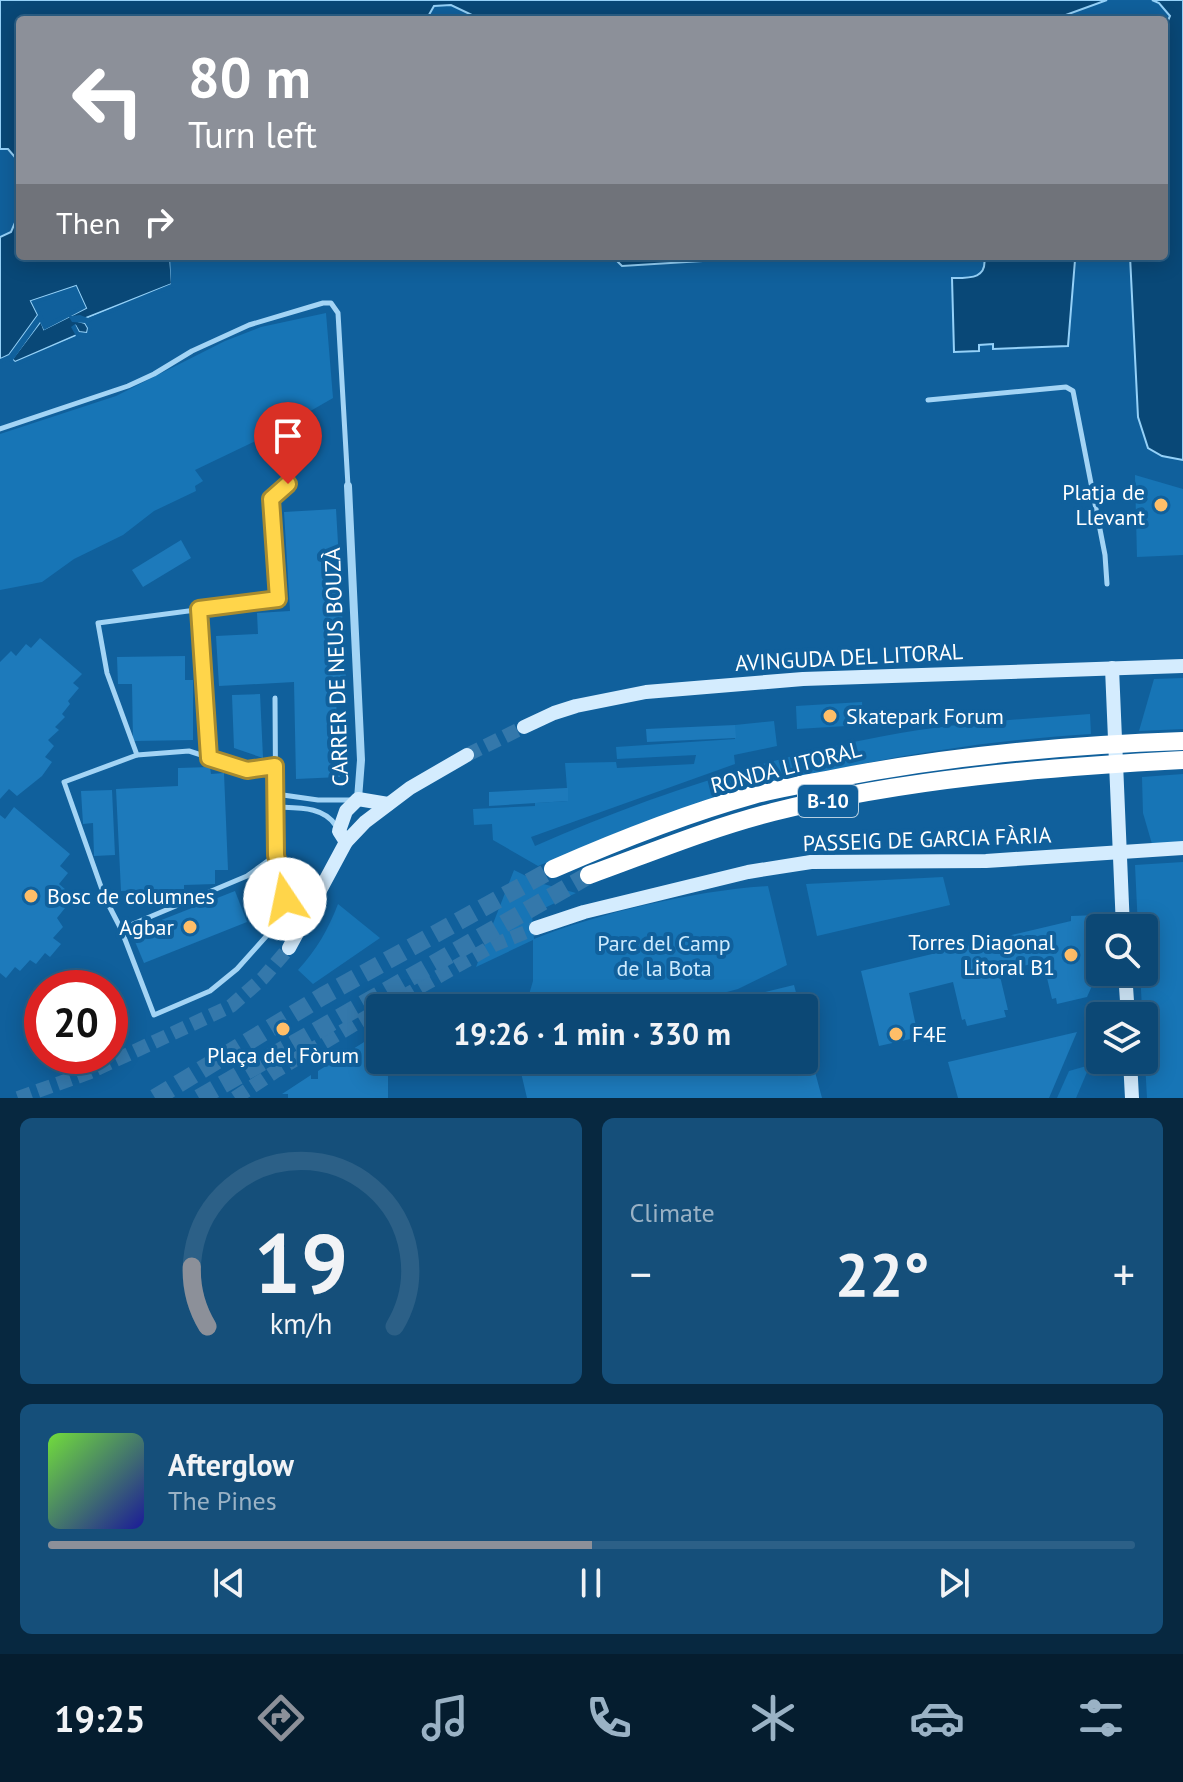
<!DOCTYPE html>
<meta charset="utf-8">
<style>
:root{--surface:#0c4875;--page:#154f7a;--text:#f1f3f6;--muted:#9ab2c5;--line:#2c6087;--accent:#8c9099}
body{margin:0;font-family:"PT Sans",sans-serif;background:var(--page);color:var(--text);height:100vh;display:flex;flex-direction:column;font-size:30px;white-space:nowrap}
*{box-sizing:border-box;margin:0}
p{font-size:26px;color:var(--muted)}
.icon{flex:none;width:44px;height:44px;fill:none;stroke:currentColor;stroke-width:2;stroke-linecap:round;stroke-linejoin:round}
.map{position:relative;height:1098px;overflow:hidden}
.details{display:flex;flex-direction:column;gap:20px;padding:20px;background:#072840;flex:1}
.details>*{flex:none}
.guide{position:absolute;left:16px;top:16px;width:1152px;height:244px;border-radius:8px;box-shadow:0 4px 20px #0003,0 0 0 2px var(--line);background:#8c9099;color:#fff;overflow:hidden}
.controls{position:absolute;left:1086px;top:914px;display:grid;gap:16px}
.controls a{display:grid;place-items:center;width:72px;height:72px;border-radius:8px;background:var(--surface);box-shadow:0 4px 20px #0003,0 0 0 2px var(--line);font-size:40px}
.speed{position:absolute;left:24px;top:970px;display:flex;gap:16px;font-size:40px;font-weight:700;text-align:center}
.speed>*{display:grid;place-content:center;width:104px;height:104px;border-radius:50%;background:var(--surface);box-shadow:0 4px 20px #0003,0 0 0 2px var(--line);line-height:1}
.speed .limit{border:12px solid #d22;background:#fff;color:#111}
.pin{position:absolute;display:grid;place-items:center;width:68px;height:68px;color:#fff;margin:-82px -34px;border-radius:50% 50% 50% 0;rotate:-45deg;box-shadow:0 0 8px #0007}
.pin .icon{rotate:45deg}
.me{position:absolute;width:88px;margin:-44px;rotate:349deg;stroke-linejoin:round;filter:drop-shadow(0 0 6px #0008)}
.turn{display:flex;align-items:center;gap:28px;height:168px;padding:0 40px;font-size:36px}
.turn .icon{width:104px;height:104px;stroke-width:2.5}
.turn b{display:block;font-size:56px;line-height:68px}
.then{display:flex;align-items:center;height:76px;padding:0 40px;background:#0003;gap:16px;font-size:30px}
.big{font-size:60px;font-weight:700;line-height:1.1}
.details .tile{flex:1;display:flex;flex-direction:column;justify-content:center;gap:12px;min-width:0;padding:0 28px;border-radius:12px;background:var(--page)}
.details .dial{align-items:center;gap:0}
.dial svg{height:208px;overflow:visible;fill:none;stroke:var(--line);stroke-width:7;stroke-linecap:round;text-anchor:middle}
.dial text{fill:var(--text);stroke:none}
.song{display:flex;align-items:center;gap:24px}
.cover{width:96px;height:96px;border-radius:12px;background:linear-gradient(135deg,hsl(100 70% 55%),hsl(240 70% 35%))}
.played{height:8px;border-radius:4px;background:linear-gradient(90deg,var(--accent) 50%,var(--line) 50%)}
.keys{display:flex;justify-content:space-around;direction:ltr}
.heat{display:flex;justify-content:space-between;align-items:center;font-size:44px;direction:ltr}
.details .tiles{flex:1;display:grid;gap:20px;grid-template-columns:1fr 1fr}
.tile:last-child{grid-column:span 2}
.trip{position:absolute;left:366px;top:994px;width:452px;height:80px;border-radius:8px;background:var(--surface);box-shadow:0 4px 20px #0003,0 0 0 2px var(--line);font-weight:700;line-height:80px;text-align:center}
.menu{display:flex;height:128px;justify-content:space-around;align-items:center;background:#051d2f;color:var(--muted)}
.menu .icon{width:56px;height:56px}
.menu .selected{color:var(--accent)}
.menu b{font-size:36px;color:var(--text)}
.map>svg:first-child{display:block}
.green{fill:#1775b6}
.water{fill:#094877;stroke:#95d1f8;stroke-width:2}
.pier{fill:#10609c;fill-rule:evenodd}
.building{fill:#1d7abb}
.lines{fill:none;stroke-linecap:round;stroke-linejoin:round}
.secondary-tunnel{stroke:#3478ab;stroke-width:14;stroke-dasharray:14 7;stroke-linecap:butt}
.highway-tunnel{stroke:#3478ab;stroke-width:18;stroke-dasharray:18 9;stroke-linecap:butt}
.lane{stroke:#a3d4f5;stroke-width:5}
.street{stroke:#a3d4f5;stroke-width:8}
.secondary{stroke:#d4ecfe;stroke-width:14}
.highway{stroke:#fff;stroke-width:18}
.route-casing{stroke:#a68a30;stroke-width:20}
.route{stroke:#ffd54a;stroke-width:14}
.poi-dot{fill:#ffbe68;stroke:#10609c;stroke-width:3}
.labels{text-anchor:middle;stroke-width:8;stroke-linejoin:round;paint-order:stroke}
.shield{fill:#10609c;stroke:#b7cfe1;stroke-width:2}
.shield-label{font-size:20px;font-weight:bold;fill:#fff}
.poi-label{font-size:22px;fill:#fff;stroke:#10609c;text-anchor:end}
.street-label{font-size:22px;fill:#fff;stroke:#10609c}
.park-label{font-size:22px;fill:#cceafe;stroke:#10609c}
</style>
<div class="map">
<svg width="1183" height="1098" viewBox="0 0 1183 1098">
<rect width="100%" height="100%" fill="#10609c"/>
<g class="green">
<path d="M326,313L333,398L274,432L195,470L203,481L195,486L196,491L154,511L123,535L74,559L42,582L0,590V434L116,396L225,341L261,327Z"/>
<path d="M1135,475L1183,489V555L1137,557Z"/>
<path d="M1183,678V729L1139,731L1154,679Z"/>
<path d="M862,702L863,725L797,729L796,706Z"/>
<path d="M1090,714L1091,734C944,743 797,772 657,818C617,831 577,850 538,866L493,840L492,824L474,825L473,809L535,806V803L568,801L565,763L616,762L617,768L694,764L696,755L617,759L616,747L735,739V725L774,721L777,746L734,755L735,764L531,837L535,846C646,797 764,758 884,736C952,723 1022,719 1090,714Z"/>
<path d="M1183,774V842L1152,844L1143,813L1142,777Z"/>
<path d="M1183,862V1098H1147L1140,972H1144V928H1138L1135,865Z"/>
<path d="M514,870L540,883L576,893L532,914L534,939C598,913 698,890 768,886L787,965L738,989L667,1008H525L533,981V940L476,967Z"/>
<path d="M943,877L950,905L817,936L806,884Z"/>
<path d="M338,904L380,938L313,984L298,970C317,949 328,930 338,904Z"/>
<path d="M1090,1065L1076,1098H1057L1069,1071Z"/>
</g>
<g class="water">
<path d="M0,0H1107L1052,20H474L472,15L451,5L434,6L426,20H20V163L8,149H0Z"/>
<path d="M1152,0H1183V460L1162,456L1148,448L1138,417L1130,256H1164V30L1170,16L1159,3Z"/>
<path d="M20,211V256H170L172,284L78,321L85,323L88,328L87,333L79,332L75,325L77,335L15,362L12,359L41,321L44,329L86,308L76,286L31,301L38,315L9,355L0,359V237L11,232Z"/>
<path d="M612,256H785L622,266Z"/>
<path d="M984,256H1078L1075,260L1068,346L993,349V344L979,345V351L954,352L952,278C970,278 988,279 984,256Z"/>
</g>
<path class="pier" d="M170,256H174V287L89,322L92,328L88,337L81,336L16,366L8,360L0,363V359L9,355L38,315L31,301L76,286L86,308L71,316L80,315L88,318L171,284ZM74,291L81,306L46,324L37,303ZM69,317L72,322L85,323L88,328L87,333L79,332L75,324L71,327L76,336L15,362L13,360L40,322L44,330Z"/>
<g class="building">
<path d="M336,509L346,681H335L340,777L296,779L294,682L219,686L216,636L258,634L257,613L290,611L284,512Z"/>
<path d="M181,540L191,558L143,587L132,570Z"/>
<path d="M40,638L82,674L73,683L79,688L68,701L70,704L62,714L65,717L55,727L59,730L48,740L54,746L45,757L52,762L42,776L17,796L9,789L0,799V662L11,651L16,656L26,644L31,648Z"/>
<path d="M185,656V680H193V740L133,741L132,684H118L117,657Z"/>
<path d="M260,694L263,758L234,748L232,695Z"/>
<path d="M735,725L736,738L647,742L646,729Z"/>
<path d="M210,767L211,774L224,773L228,870H215V884L184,885V889L121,891L116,789L178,786V768Z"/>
<path d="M566,788H568V801L489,806V792Z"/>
<path d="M112,790L115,855L94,856L93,823L83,824L81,791Z"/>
<path d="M14,807L70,854L60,866L68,873L59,884L66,890L57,901L65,908L57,918L63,927L53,938L61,944L50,957L45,953L36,964L30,960L20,971L15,967L6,978L0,973V815L5,819Z"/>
<path d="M235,891L247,922L144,963L131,932Z"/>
<path d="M1099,915L1100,968L1087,997L1057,1004L1056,998L1052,999L1043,961L999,972L1008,1010H1004L1006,1017L967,1026L965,1019L962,1020L953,982L909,993L917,1031L914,1032L915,1038L879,1046L861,971L1071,921V916Z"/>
<path d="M794,985L800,1008H702V1007Z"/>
<path d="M804,1031L822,1098H527L518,1060H804Z"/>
<path d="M380,1032V1060H388V1098H288V1094H282L311,1075V1079H318V1071Z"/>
<path d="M1077,1032L1049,1098H958L948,1062Z"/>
</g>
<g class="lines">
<g class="secondary-tunnel">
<path d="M467,755L524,727"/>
<path d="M383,1008L494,945L536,928"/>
<path d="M18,1098L88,1073L231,1006L263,978L289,948"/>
<path d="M235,1098L276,1071L380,1009"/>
</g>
<g class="highway-tunnel">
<path d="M155,1098L323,996L553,869"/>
<path d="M199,1098L589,875"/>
</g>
<g class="lane">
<path d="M928,400L1066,387L1073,391L1105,555L1107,584"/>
<path d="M0,429L128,386L154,374L192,351L249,325L323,303H331L338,313L348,486"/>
<path d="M199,609L209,758"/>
<path d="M275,698L276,855L247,876L121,929L154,1015L210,991L237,969L270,932L285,899L276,855"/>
<path d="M137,755L107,673L98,623L278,599L271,499L288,484"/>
<path d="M276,794L318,800H353"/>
<path d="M276,807C297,808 324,806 336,826"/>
<path d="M121,929L105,898L64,782L137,755L189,751L247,770L275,766"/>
</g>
<path class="street" d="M348,486L361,760L358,799"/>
<g class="secondary">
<path d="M1112,668L1123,928"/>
<path d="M524,727L554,713L576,706L646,692L803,679L1183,666"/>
<path d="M346,842L339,831L346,811L358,799L388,804"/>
<path d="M536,928L584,912L748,872L811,862L986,861L1183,848"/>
<path d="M289,948L346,842L365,822L410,788L467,755"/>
<path d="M1125,972L1128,1016"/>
<path d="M1130,1060L1132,1098"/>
</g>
<g class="highway">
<path d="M553,869C617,841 685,814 753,795C779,788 805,784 831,779C947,756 1065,745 1183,741"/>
<path d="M589,875C650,853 710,828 773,812C904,779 1049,767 1183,760"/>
</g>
</g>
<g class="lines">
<defs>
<path id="route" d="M285,899L276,855L275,766L247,770L209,758L199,609L278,599L271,499L288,484"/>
</defs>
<use href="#route" class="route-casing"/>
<use href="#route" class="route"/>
</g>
<g class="poi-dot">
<circle cx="1161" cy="505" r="8"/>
<circle cx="830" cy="716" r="8"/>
<circle cx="31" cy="896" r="8"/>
<circle cx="190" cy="927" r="8"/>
<circle cx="1071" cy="955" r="8"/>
<circle cx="283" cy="1029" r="8"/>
<circle cx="896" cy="1034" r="8"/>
</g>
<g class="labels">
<rect class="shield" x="798" y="785" width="60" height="32" rx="6"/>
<g class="shield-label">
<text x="828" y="808">B-10</text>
</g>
<g class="poi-label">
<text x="1145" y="500">Platja de<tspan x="1145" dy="25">Llevant</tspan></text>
<text x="846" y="724" text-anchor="start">Skatepark Forum</text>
<text x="47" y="904" text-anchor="start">Bosc de columnes</text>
<text x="174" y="935">Agbar</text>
<text x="1055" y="950">Torres Diagonal<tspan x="1055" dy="25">Litoral B1</tspan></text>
<text x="912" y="1042" text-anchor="start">F4E</text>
<text x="283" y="1063" text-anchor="middle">Plaça del Fòrum</text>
</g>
<g class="street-label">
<text transform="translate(849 657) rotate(-3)" y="8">AVINGUDA DEL LITORAL</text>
<text transform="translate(336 667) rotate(-92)" y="8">CARRER DE NEUS BOUZÀ</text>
<text transform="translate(786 767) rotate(-14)" y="8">RONDA LITORAL</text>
<text transform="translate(927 839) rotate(-2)" y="8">PASSEIG DE GARCIA FÀRIA</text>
</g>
<g class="park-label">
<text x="664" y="951">Parc del Camp<tspan x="664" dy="25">de la Bota</tspan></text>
</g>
</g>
</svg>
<div class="controls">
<a><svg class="icon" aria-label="search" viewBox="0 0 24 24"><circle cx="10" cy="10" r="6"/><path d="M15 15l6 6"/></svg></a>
<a><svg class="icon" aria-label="layers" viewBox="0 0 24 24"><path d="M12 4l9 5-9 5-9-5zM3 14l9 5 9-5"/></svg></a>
</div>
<div class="speed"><div class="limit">20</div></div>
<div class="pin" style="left:288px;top:484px;background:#d93025"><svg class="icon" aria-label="arrive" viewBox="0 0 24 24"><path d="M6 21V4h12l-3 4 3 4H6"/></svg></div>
<svg class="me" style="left:285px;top:899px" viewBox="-20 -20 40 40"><circle r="19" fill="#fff"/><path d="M0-13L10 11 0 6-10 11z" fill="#ffd54a"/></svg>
<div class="trip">19:26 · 1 min · 330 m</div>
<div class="guide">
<div class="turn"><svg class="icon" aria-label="left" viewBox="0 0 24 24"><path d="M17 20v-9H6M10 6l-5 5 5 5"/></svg><div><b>80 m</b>Turn left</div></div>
<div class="then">Then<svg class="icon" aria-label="right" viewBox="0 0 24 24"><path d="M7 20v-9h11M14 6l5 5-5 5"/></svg></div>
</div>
</div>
<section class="details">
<div class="tiles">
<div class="tile dial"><svg viewBox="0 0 100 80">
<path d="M14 69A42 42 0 1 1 86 69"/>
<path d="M14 69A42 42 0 0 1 8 46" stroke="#8c9099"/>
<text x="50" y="56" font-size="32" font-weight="700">19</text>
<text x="50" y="72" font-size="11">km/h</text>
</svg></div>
<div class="tile"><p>Climate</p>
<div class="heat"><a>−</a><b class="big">22°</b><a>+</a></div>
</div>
<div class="tile">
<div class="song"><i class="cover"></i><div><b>Afterglow</b><p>The Pines</p></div></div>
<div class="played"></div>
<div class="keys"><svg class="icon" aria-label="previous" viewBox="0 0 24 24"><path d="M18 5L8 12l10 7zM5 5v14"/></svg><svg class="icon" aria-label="pause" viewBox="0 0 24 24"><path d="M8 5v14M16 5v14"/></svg><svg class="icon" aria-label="next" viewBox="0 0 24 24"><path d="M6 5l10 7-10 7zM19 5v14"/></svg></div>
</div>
</div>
</section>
<nav class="menu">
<b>19:25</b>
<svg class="icon selected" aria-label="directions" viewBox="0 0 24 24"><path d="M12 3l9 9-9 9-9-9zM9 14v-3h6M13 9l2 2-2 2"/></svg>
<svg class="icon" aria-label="music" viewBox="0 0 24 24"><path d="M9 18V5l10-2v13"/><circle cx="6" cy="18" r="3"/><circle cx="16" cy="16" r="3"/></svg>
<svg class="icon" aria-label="phone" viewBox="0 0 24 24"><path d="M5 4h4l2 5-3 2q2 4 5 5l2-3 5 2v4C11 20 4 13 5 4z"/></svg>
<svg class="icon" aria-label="climate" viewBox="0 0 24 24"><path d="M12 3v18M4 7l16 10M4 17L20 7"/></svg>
<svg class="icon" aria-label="car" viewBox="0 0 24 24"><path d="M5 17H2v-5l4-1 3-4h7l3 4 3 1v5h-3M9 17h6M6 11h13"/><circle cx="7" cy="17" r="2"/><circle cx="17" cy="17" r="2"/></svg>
<svg class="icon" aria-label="filters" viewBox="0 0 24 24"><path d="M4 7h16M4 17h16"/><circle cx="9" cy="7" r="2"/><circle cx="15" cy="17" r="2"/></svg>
</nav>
